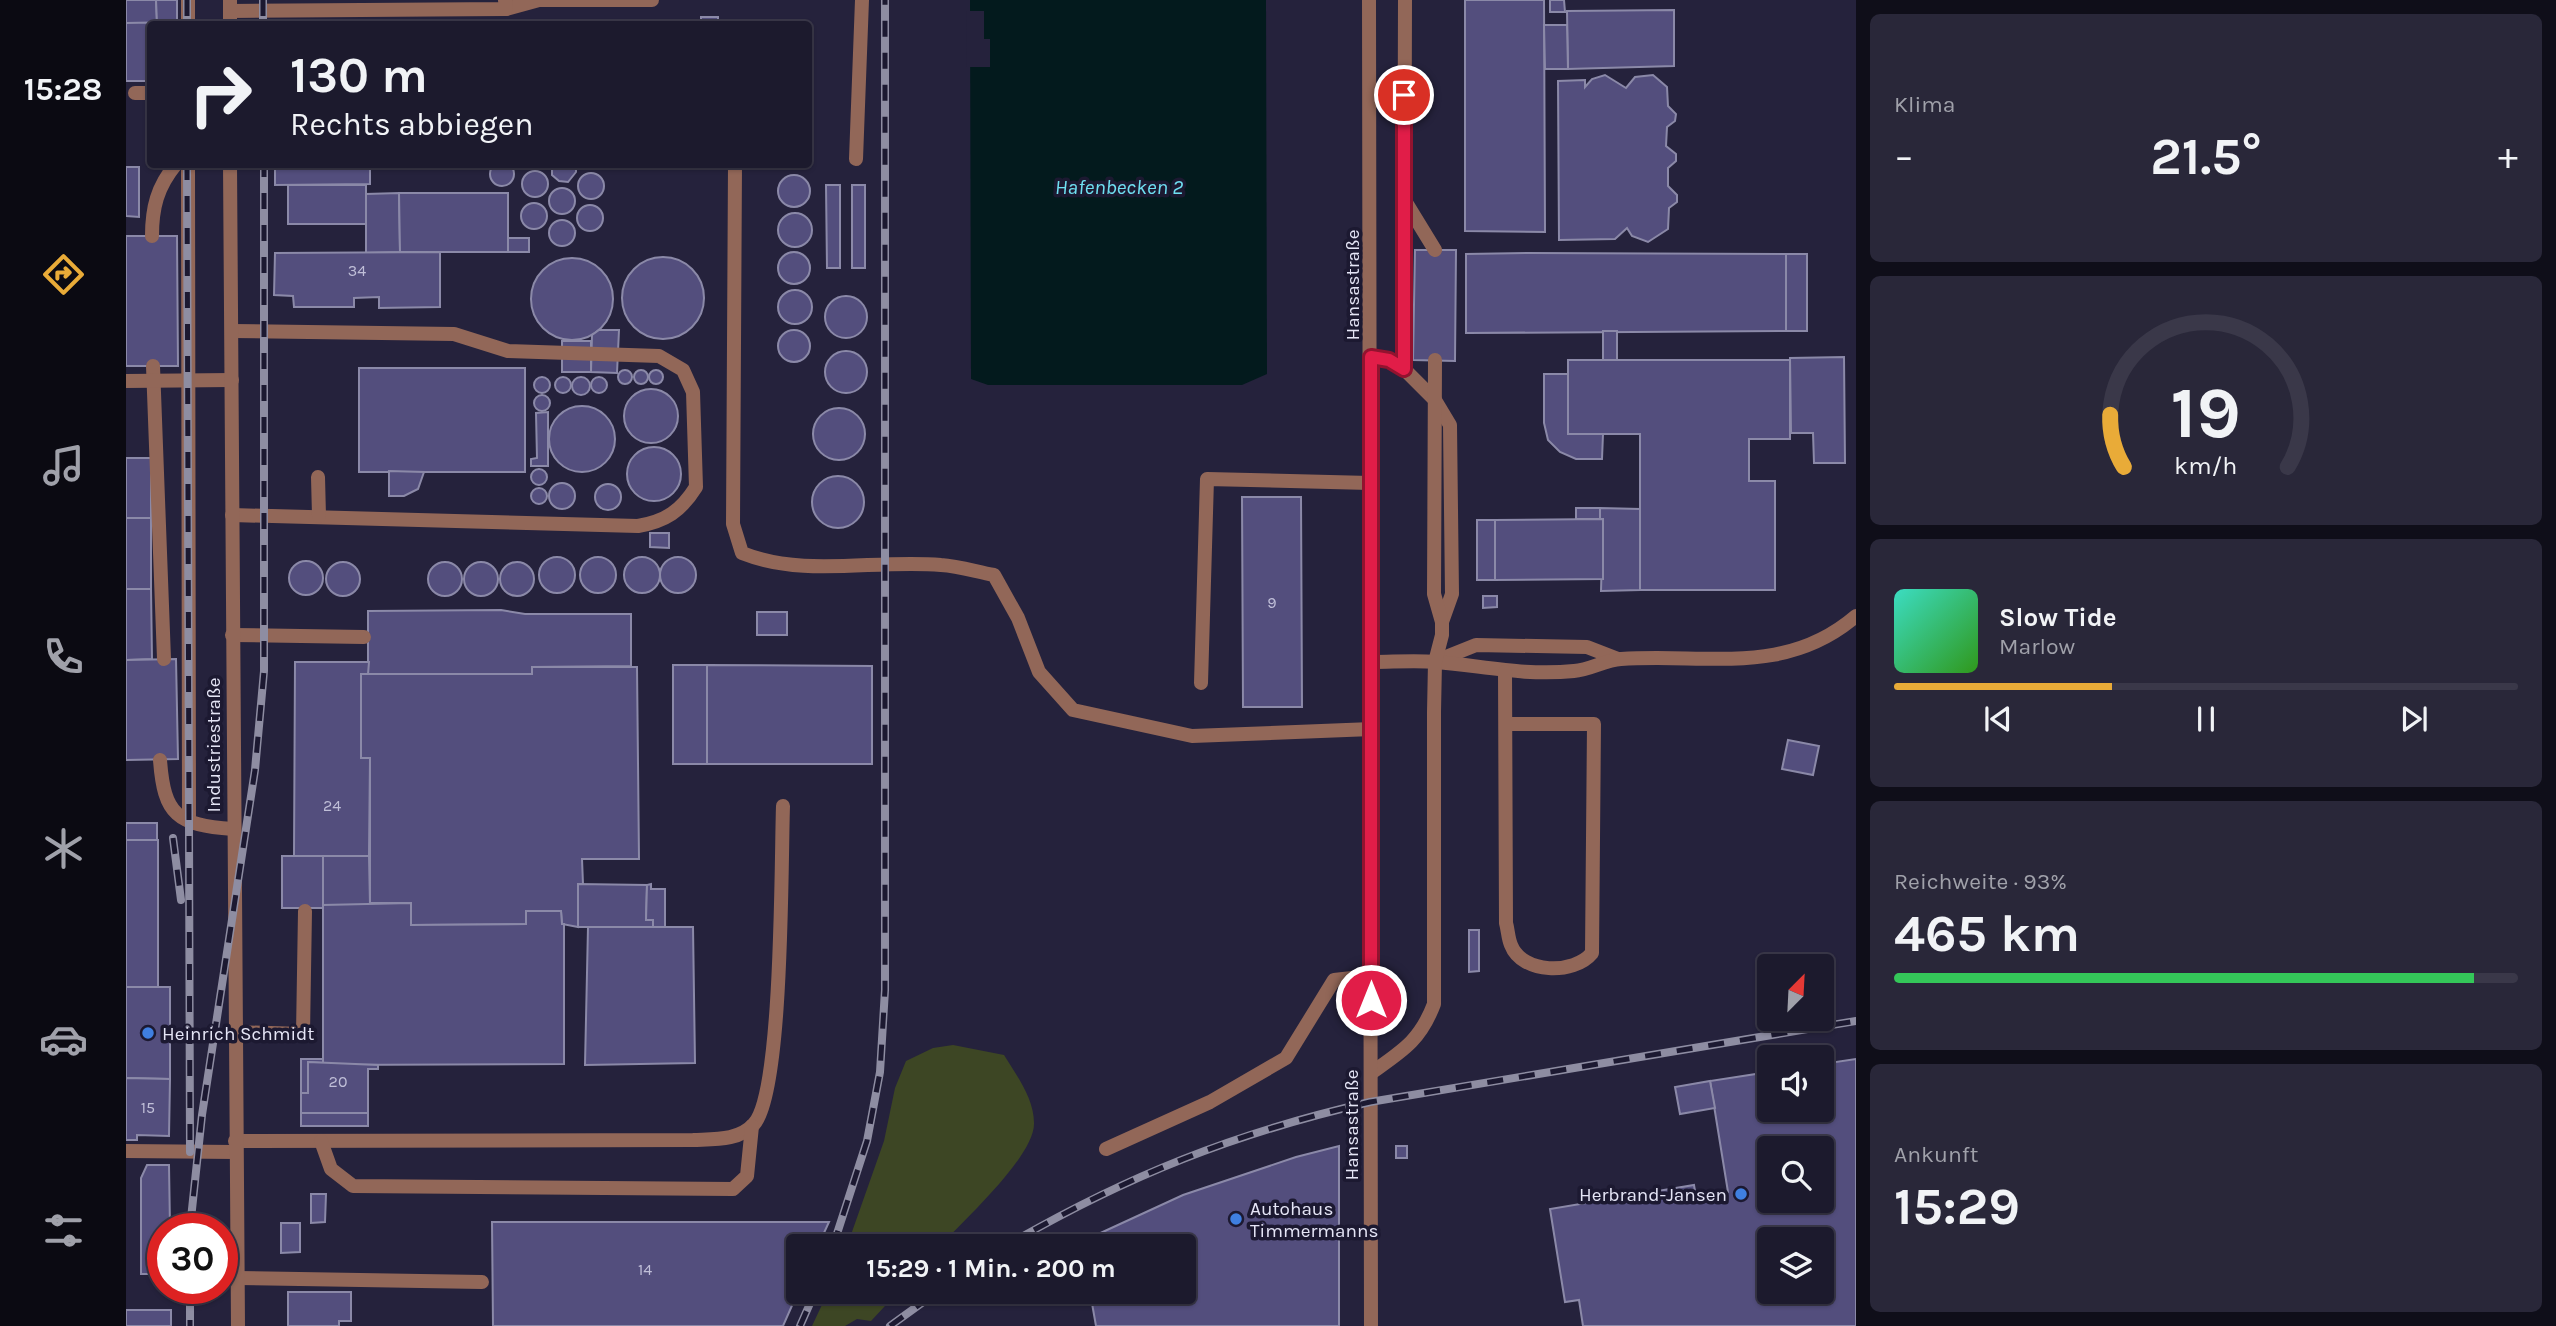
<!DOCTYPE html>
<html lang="de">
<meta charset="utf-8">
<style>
:root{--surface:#1c1a2d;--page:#292739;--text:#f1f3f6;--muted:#a0a1aa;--line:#3a3849;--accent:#e9ab38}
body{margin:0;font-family:Karla,sans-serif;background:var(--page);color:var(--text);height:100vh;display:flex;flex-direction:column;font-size:26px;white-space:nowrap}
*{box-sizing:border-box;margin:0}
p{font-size:23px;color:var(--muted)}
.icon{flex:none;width:38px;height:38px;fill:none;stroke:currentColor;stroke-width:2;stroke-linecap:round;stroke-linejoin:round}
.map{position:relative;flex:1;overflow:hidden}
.details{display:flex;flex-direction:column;gap:14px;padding:14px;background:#0f0e19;width:700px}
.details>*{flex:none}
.hud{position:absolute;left:21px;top:21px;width:665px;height:147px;border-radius:7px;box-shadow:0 2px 5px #0004,0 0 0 2px var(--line);background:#1c1a2d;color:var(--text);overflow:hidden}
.needle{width:46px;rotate:24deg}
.buttons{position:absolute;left:1631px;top:954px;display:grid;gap:14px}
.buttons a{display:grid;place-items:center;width:77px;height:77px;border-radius:7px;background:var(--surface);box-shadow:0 2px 5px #0004,0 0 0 2px var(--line);font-size:35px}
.speed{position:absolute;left:21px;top:1213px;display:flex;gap:14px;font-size:35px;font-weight:700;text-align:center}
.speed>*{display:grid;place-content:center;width:91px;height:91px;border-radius:50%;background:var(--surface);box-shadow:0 2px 5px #0004,0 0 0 2px var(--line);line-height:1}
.speed .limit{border:10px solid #d22;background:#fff;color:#111}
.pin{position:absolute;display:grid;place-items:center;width:60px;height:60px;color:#fff;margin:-30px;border:4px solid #fff;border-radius:50%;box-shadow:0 2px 7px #0007}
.me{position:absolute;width:77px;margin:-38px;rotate:0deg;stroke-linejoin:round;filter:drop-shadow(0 0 5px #0008)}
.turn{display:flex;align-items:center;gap:24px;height:147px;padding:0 28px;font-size:32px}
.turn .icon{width:91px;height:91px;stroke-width:2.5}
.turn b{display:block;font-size:49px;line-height:60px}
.big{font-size:52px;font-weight:700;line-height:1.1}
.details .tile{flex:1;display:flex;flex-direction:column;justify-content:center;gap:10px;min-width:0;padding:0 24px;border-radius:10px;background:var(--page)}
.details .dial{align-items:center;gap:0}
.dial svg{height:182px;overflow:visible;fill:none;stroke:var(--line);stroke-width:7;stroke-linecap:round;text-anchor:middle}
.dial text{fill:var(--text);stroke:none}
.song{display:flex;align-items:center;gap:21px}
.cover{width:84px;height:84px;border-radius:10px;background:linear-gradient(135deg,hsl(170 70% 55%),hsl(110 70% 35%))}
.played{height:7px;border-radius:4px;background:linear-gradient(90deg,var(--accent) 35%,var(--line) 35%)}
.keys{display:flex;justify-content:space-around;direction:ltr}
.heat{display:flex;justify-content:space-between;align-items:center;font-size:38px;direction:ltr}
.charge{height:10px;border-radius:5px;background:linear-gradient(90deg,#34c759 93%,var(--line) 0)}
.trip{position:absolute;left:660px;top:1234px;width:410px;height:70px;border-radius:7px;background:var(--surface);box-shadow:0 2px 5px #0004,0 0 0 2px var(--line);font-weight:700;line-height:70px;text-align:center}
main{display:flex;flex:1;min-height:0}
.menu{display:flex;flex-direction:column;width:126px;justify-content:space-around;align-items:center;background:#0b0a12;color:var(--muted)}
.menu .icon{width:49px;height:49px}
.menu .selected{color:var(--accent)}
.menu b{font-size:32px;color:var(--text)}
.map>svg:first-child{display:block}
.green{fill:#3d4624}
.water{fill:#031a1d}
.pier{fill:#25223c}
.building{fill:#534e7d;stroke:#8b89a8;stroke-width:2;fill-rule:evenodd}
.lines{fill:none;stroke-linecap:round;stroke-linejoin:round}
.lane{stroke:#926758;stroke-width:14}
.street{stroke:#926758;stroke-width:14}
.rail-casing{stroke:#8e8da2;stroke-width:8}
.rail{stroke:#1c1931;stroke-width:5;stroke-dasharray:16;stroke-linecap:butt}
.route-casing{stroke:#92132f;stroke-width:18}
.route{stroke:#e11d48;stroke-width:12}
.shop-dot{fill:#3f7fe0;stroke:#1c1931;stroke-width:2.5}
.labels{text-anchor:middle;stroke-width:7;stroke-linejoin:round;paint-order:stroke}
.number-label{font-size:16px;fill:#c0bfd8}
.street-label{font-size:19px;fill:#e5e5f6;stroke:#1c1931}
.poi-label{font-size:19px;fill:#e5e5f6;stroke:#1c1931;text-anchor:start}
.water-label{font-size:21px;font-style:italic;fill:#6fe0f2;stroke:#1c1931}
</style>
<main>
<nav class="menu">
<b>15:28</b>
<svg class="icon selected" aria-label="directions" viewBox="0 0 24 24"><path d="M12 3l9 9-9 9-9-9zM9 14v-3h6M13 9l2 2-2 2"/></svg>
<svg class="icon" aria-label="music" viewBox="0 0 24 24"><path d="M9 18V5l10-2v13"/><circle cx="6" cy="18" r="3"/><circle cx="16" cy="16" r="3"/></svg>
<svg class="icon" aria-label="phone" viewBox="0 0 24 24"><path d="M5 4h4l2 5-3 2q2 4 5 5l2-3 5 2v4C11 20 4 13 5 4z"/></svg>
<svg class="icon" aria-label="climate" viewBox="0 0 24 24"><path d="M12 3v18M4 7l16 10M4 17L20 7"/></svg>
<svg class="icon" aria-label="car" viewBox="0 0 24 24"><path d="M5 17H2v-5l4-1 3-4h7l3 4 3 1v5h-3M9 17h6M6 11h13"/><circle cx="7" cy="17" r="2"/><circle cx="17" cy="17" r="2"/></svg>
<svg class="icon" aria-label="filters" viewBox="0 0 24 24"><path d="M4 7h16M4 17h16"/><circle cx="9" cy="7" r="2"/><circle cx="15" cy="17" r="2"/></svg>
</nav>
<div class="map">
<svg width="1730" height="1326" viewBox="0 0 1730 1326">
<rect width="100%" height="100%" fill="#25223c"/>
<g class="green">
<path d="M827,1045L878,1055C891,1076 908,1098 908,1123C909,1156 837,1221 814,1246H721L758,1141L769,1088L780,1061L807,1048Z"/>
<path d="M702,1292H772L745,1321L731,1319L719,1326H686Z"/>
</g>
<path class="water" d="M844,0H1140L1141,374L1116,385H862L845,379Z"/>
<path class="pier" d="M840,11H858V39H864V67H841Z"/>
<g class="building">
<path d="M0,0H30L31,23H0Z"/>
<path d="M30,0H51V22L31,23Z"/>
<path d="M1339,0H1418L1419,232L1339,231Z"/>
<path d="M1424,0H1438L1439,12H1424Z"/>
<path d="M1548,10V66L1442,69L1441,11Z"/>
<rect x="575" y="17" width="17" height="7"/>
<path d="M51,22L24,24V81H0V23Z"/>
<path d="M1418,25H1441L1442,69H1419Z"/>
<path d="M1479,75L1500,88L1509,77L1527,75L1541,87L1542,106L1550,114L1549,121L1541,127L1540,146L1550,154V161L1542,168V186L1551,195V202L1543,208L1542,229L1522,242L1506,236L1501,228L1489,239L1433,240L1432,81L1459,80V87L1466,79Z"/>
<circle cx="376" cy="174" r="12"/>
<path d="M149,164H244V184L149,185Z"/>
<path d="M426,164H450V172L442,182L433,181L426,175Z"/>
<path d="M0,167H13V217L0,216Z"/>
<circle cx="409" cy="184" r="13"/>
<circle cx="465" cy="186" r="13"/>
<circle cx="668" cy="191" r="16"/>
<rect x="162" y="185" width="78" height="39"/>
<path d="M700,185H714V268H701Z"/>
<rect x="726" y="185" width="13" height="83"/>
<circle cx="436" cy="201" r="13"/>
<path d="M273,193L274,252L240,253V194Z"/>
<path d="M273,193H382V252H274Z"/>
<circle cx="408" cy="216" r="13"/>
<circle cx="464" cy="218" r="13"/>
<circle cx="669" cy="230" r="17"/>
<circle cx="436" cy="233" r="13"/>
<path d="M0,236H51L52,366H0Z"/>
<rect x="382" y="238" width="21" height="14"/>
<path d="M1289,250H1330L1329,361L1287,360Z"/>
<circle cx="668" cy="268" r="16"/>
<path d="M314,252V307L253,308V297L228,298V307H168L167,296L148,295L149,253Z"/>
<path d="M1405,253L1660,254V331L1340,333V254Z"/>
<rect x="1660" y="254" width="21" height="77"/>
<circle cx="537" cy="298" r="41"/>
<circle cx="446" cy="299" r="41"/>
<circle cx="669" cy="307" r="17"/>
<circle cx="720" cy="317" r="21"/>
<circle cx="668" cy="346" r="16"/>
<path d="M473,330H493L491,373L465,372L466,335Z"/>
<rect x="1477" y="331" width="14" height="29"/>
<rect x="436" y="341" width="29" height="31"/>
<circle cx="720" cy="372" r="21"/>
<path d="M1718,357L1719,463H1688L1687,433H1665L1664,358Z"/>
<path d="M1442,360H1664V439H1623V481H1649V590H1514V434H1442Z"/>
<rect x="233" y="368" width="166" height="104"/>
<circle cx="499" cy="377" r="7"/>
<circle cx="515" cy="377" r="7"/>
<circle cx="530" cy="377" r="7"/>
<path d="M1418,374H1442V434H1477L1476,459H1450L1434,452L1422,440L1418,423Z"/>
<circle cx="437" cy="385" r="8"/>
<circle cx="416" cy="385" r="8"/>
<circle cx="473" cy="385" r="8"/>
<circle cx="455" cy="386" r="9"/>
<circle cx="525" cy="416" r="27"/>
<circle cx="416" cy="403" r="8"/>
<circle cx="456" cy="439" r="33"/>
<circle cx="713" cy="434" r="26"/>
<path d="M422,412V466H405V459L411,458L410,413Z"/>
<circle cx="528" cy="474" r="27"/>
<rect x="0" y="458" width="25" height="60"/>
<circle cx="413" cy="477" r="8"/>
<path d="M263,471L298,472L292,489L278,496H263Z"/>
<circle cx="712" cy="502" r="26"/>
<circle cx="436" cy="496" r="13"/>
<circle cx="482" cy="497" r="13"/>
<circle cx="413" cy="496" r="8"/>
<path d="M1116,497H1175L1176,707H1117Z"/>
<rect x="1450" y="508" width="24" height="11"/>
<path d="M1474,508L1514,509V590L1475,591L1477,519H1474Z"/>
<rect x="0" y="518" width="25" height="71"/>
<path d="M1477,519V579L1369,580V520Z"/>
<rect x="1351" y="520" width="18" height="60"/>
<path d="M524,533H543V548L524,547Z"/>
<circle cx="472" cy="575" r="18"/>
<circle cx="516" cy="575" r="18"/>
<circle cx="552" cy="575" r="18"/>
<circle cx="431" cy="575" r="18"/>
<circle cx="180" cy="578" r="17"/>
<circle cx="319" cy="579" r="17"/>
<circle cx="217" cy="579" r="17"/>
<circle cx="355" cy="579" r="17"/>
<circle cx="391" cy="579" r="17"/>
<path d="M0,589H25L26,659L0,660Z"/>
<path d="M1357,596H1371V607L1357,608Z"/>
<path d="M375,610L399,614H505V666L406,667V674H242V611Z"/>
<rect x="631" y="612" width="30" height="23"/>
<path d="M50,659L52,759L0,760V660Z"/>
<path d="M169,662H243L242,674H235V758H244L243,856H168Z"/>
<rect x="547" y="665" width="34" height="99"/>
<path d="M581,665L746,666V764H581Z"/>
<path d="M406,667H511L513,859H456L457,884H452V927L436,924L435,911H400V924L285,925V903H244V758H235V674H406Z"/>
<path d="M1662,740L1693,746L1687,775L1656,769Z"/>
<rect x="0" y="823" width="31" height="17"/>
<rect x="0" y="840" width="32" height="147"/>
<rect x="156" y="856" width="41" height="52"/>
<path d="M197,856H243L244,905H197Z"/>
<path d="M452,884L521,885L520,920H527V927H452Z"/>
<path d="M525,884V889H539V927H527V920H520L521,885Z"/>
<path d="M285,903V925L400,924V911H435L436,924H438V1064L197,1065V905Z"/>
<path d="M462,927H567L569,1063L459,1065Z"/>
<path d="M1343,930H1353V971L1343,972Z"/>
<path d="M0,987H44V1079L0,1078Z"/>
<path d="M175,1059H197V1063L182,1062V1093H175Z"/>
<path d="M1730,1059V1326H1457L1453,1300L1439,1302L1424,1209L1568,1185L1570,1197L1602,1192L1584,1081L1643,1072V1110H1696V1064ZM1643,1148H1696V1200H1643ZM1643,1239H1696V1292H1643Z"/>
<path d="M182,1062L252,1065V1069H242V1113H175V1093H182Z"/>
<path d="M0,1078L44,1079L43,1136L11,1135V1140H0Z"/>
<path d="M1584,1081L1589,1108L1554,1114L1549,1087Z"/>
<rect x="175" y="1113" width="67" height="13"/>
<path d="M1213,1146V1326H970L964,1292H1057V1246H955V1242L1057,1195L1170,1157Z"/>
<rect x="1270" y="1146" width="11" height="12"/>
<path d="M21,1165H43L44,1228H37V1274H15V1178Z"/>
<path d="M185,1194H200L199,1222L185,1223Z"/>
<path d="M366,1222H703L692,1246H672V1292L657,1326H367Z"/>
<path d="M155,1223H174V1252L155,1253Z"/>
<path d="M162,1292H225V1321H213V1326H162Z"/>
<rect x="0" y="1310" width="45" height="16"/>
</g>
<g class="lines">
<g class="lane">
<path d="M62,0V24"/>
<path d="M380,9L413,0H526"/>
<path d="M104,11L380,9L379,0"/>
<path d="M9,93H24"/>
<path d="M730,159L736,0"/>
<path d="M62,164L63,821"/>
<path d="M609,164L607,524L616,553C679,578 748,559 815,565C833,566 851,572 868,575L892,618L913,672L947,710L1066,736L1246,729"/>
<path d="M1279,201L1309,250"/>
<path d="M26,236C26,208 31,187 50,164"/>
<path d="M106,331L328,334L382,351L533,356L557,370L567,392L570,487C555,511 540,521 512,526L106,515"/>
<path d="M1245,357L1263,360L1278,369L1309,400L1324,425L1326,594L1316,622"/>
<path d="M27,366L38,659"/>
<path d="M1278,369L1279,0"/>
<path d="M0,381L106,380"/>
<path d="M192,477L193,516"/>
<path d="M106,635L238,637"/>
<path d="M1310,661L1350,645L1461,647L1492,659"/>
<path d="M1246,662C1267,662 1289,660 1310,662C1358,666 1399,676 1448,671C1464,670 1479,660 1495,659C1581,653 1659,677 1730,616"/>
<path d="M1379,672L1380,923C1382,930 1382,938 1385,945C1396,974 1448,975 1466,953L1468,724H1380"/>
<path d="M1075,683L1081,479L1244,483"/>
<path d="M34,760C38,815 51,825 107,829"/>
<path d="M108,1032L177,1034L179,911"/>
<path d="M1245,1073C1276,1051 1294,1041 1308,1004V712L1309,662L1316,635V622L1308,594L1309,360"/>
<path d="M109,1141L567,1140C588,1139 613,1141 628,1124C657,1092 655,861 657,806"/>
<path d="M195,1141L205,1169L227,1186L607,1189L621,1176L626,1126"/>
<path d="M980,1149L1084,1102L1160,1058L1208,980L1244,976"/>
<path d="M0,1151L109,1152"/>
<path d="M112,1278L356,1282"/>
</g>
<g class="street">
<path d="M104,0V24"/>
<path d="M1243,0L1245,1326"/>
<path d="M104,164L112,1326"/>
</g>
<defs>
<g id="rail">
<path d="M61,0V24"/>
<path d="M137,0V24"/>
<path d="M61,164L64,1152"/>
<path d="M47,838L55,900"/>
<path d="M64,1228L76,1115L129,770L138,671V164"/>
<path d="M707,1246L741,1141L754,1072L759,990V0"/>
<path d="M880,1246C1000,1176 1109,1133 1244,1102L1730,1021"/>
<path d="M64,1288V1326"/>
<path d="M674,1326L689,1292"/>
<path d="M764,1326L811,1292"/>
</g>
</defs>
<use href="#rail" class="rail-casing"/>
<use href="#rail" class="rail"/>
</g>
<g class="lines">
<defs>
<path id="route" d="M1245,1000V357L1263,360L1278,369V95"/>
</defs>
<use href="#route" class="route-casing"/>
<use href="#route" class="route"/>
</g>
<g class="shop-dot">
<circle cx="22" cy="1033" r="7"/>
<circle cx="1615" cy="1194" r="7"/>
<circle cx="1110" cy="1219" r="7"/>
</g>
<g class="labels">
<g class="number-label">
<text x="231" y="276">34</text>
<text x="1146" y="608">9</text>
<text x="206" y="811">24</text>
<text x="212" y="1087">20</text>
<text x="22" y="1113">15</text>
<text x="519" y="1275">14</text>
</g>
<g class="street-label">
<text transform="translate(1226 285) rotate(-90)" y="7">Hansastraße</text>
<text transform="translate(87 745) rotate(-90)" y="7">Industriestraße</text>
<text transform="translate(1225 1125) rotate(-90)" y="7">Hansastraße</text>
</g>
<g class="poi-label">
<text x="36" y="1040">Heinrich Schmidt</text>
<text x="1601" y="1201" text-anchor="end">Herbrand-Jansen</text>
<text x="1124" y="1215">Autohaus<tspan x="1124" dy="22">Timmermanns</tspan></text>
</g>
<g class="water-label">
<text x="993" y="194">Hafenbecken 2</text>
</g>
</g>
</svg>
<div class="buttons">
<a><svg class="needle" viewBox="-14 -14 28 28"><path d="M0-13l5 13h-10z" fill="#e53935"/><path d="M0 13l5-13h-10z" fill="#a0a1aa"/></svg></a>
<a><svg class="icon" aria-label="sound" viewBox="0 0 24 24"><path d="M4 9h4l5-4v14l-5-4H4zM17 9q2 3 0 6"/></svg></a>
<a><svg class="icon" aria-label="search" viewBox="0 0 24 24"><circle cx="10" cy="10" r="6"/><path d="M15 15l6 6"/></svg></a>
<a><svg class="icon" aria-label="layers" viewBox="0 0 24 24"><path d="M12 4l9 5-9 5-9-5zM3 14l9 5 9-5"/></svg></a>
</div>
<div class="speed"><div class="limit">30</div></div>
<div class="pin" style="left:1278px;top:95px;background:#d93025"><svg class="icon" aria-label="arrive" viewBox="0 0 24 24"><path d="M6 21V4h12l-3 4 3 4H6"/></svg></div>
<svg class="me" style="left:1245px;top:1000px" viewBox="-20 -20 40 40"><circle r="17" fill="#e11d48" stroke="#fff" stroke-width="3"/><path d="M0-11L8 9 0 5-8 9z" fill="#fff"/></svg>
<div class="trip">15:29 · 1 Min. · 200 m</div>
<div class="hud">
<div class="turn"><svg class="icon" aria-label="right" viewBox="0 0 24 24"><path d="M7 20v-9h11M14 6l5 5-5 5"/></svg><div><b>130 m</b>Rechts abbiegen</div></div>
</div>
</div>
<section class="details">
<div class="tile"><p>Klima</p>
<div class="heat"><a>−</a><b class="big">21.5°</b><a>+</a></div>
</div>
<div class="tile dial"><svg viewBox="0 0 100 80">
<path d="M14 69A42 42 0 1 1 86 69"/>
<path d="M14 69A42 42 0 0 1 8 46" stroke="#e9ab38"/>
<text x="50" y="56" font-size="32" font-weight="700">19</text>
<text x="50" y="72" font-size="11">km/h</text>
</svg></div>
<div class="tile">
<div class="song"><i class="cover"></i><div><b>Slow Tide</b><p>Marlow</p></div></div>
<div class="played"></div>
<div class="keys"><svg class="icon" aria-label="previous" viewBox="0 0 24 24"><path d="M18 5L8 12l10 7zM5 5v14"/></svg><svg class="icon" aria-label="pause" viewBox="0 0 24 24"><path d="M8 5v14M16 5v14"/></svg><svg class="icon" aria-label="next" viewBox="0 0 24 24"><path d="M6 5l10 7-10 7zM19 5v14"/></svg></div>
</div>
<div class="tile"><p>Reichweite · 93%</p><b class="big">465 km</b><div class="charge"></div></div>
<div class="tile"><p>Ankunft</p><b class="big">15:29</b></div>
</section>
</main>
